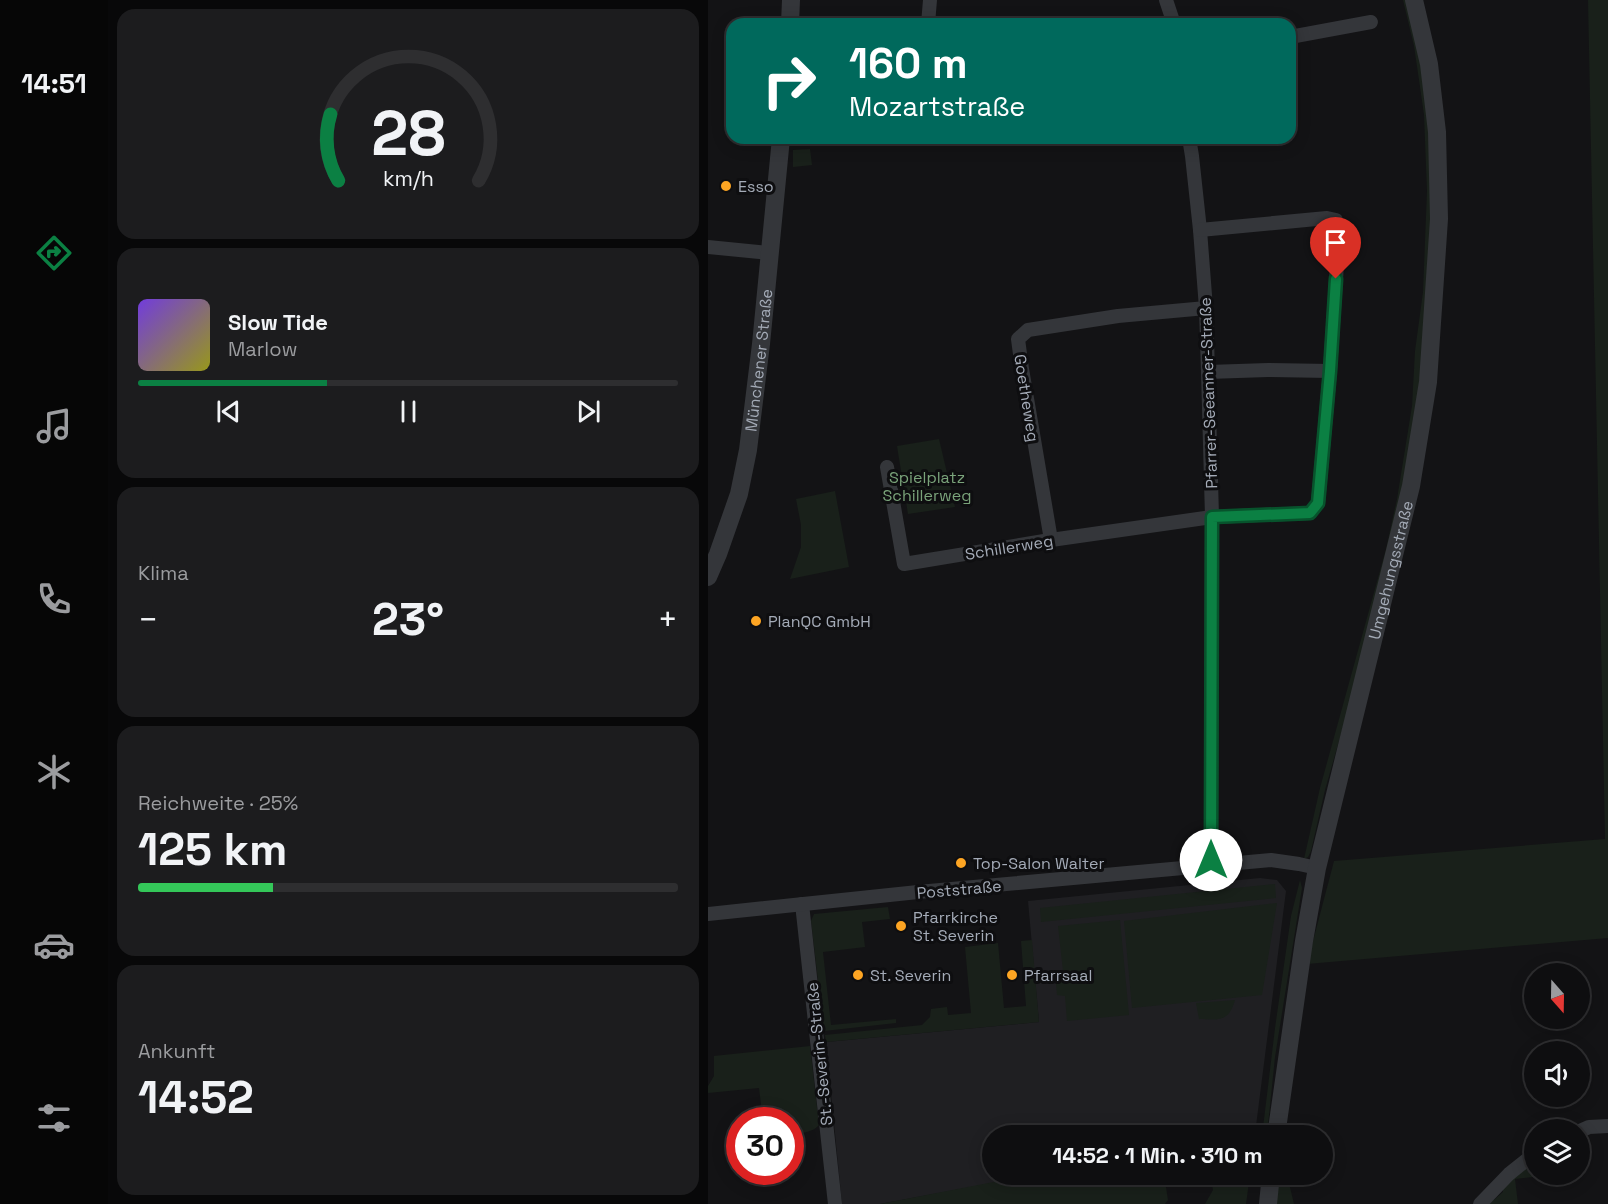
<!DOCTYPE html>
<html lang="de">
<meta charset="utf-8">
<style>
:root{--surface:#0e0e10;--page:#1c1c1e;--text:#f1f3f6;--muted:#9b9c9f;--line:#2e2e30;--accent:#0b8043}
body{margin:0;font-family:"Space Grotesk",sans-serif;background:var(--page);color:var(--text);height:100vh;display:flex;flex-direction:column;font-size:22px;white-space:nowrap}
*{box-sizing:border-box;margin:0}
p{font-size:20px;color:var(--muted)}
.icon{flex:none;width:33px;height:33px;fill:none;stroke:currentColor;stroke-width:2;stroke-linecap:round;stroke-linejoin:round}
.map{position:relative;flex:1;overflow:hidden}
.panel{display:flex;flex-direction:column;gap:9px;padding:9px;background:#080809;width:600px}
.panel>*{flex:none}
.hud{position:absolute;left:18px;top:18px;width:570px;height:126px;border-radius:18px;box-shadow:0 3px 15px #0003,0 0 0 2px var(--line);background:#00695c;color:#fff;overflow:hidden}
.needle{width:39px;rotate:160deg}
.fabs{position:absolute;left:816px;top:963px;display:grid;gap:12px}
.fabs a{display:grid;place-items:center;width:66px;height:66px;border-radius:50%;background:var(--surface);box-shadow:0 3px 15px #0003,0 0 0 2px var(--line);font-size:30px}
.speed{position:absolute;left:18px;top:1107px;display:flex;gap:12px;font-size:30px;font-weight:700;text-align:center}
.speed>*{display:grid;place-content:center;width:78px;height:78px;border-radius:50%;background:var(--surface);box-shadow:0 3px 15px #0003,0 0 0 2px var(--line);line-height:1}
.speed .limit{border:9px solid #d22;background:#fff;color:#111}
.pin{position:absolute;display:grid;place-items:center;width:51px;height:51px;color:#fff;margin:-62px -26px;border-radius:50% 50% 50% 0;rotate:-45deg;box-shadow:0 0 6px #0007}
.pin .icon{rotate:45deg}
.me{position:absolute;width:66px;margin:-33px;rotate:0deg;stroke-linejoin:round;filter:drop-shadow(0 0 4px #0008)}
.turn{display:flex;align-items:center;gap:21px;height:126px;padding:0 24px;font-size:27px}
.turn .icon{width:78px;height:78px;stroke-width:2.5}
.turn b{display:block;font-size:42px;line-height:51px}
.big{font-size:45px;font-weight:700;line-height:1.1}
.panel .card{flex:1;display:flex;flex-direction:column;justify-content:center;gap:9px;min-width:0;padding:0 21px;border-radius:18px;background:var(--page)}
.panel .dial{align-items:center;gap:0}
.dial svg{height:156px;overflow:visible;fill:none;stroke:var(--line);stroke-width:7;stroke-linecap:round;text-anchor:middle}
.dial text{fill:var(--text);stroke:none}
.song{display:flex;align-items:center;gap:18px}
.cover{width:72px;height:72px;border-radius:9px;background:linear-gradient(135deg,hsl(260 70% 55%),hsl(60 70% 35%))}
.played{height:6px;border-radius:3px;background:linear-gradient(90deg,var(--accent) 35%,var(--line) 35%)}
.keys{display:flex;justify-content:space-around;direction:ltr}
.heat{display:flex;justify-content:space-between;align-items:center;font-size:33px;direction:ltr}
.charge{height:9px;border-radius:4px;background:linear-gradient(90deg,#34c759 25%,var(--line) 0)}
.trip{position:absolute;left:274px;top:1125px;width:351px;height:60px;border-radius:30px;background:var(--surface);box-shadow:0 3px 15px #0003,0 0 0 2px var(--line);font-weight:700;line-height:60px;text-align:center}
main{display:flex;flex:1;min-height:0}
.dock{display:flex;flex-direction:column;width:108px;justify-content:space-around;align-items:center;background:#060606;color:var(--muted)}
.dock .icon{width:42px;height:42px}
.dock .current{color:var(--accent)}
.dock b{font-size:27px;color:var(--text)}
.map>svg:first-child{display:block}
.built{fill:#1f1f22}
.green{fill:#19201a}
.lines{fill:none;stroke-linecap:round;stroke-linejoin:round}
.minor{stroke:#34363a;stroke-width:14}
.tertiary{stroke:#34363a;stroke-width:18}
.route-casing{stroke:#07532c;stroke-width:15}
.route{stroke:#0b8043;stroke-width:10}
.poi-dot{fill:#fda523;stroke:#0e0e10;stroke-width:2}
.labels{text-anchor:middle;stroke-width:6;stroke-linejoin:round;paint-order:stroke}
.poi-label{font-size:16px;fill:#a4abb7;stroke:#0e0e10;text-anchor:start}
.street-label{font-size:16px;fill:#a4abb7;stroke:#0e0e10}
.park-label{font-size:16px;fill:#7aa37a;stroke:#0e0e10}
</style>
<main>
<nav class="dock">
<b>14:51</b>
<svg class="icon current" aria-label="directions" viewBox="0 0 24 24"><path d="M12 3l9 9-9 9-9-9zM9 14v-3h6M13 9l2 2-2 2"/></svg>
<svg class="icon" aria-label="music" viewBox="0 0 24 24"><path d="M9 18V5l10-2v13"/><circle cx="6" cy="18" r="3"/><circle cx="16" cy="16" r="3"/></svg>
<svg class="icon" aria-label="phone" viewBox="0 0 24 24"><path d="M5 4h4l2 5-3 2q2 4 5 5l2-3 5 2v4C11 20 4 13 5 4z"/></svg>
<svg class="icon" aria-label="climate" viewBox="0 0 24 24"><path d="M12 3v18M4 7l16 10M4 17L20 7"/></svg>
<svg class="icon" aria-label="car" viewBox="0 0 24 24"><path d="M5 17H2v-5l4-1 3-4h7l3 4 3 1v5h-3M9 17h6M6 11h13"/><circle cx="7" cy="17" r="2"/><circle cx="17" cy="17" r="2"/></svg>
<svg class="icon" aria-label="filters" viewBox="0 0 24 24"><path d="M4 7h16M4 17h16"/><circle cx="9" cy="7" r="2"/><circle cx="15" cy="17" r="2"/></svg>
</nav>
<section class="panel">
<div class="card dial"><svg viewBox="0 0 100 80">
<path d="M14 69A42 42 0 1 1 86 69"/>
<path d="M14 69A42 42 0 0 1 10 35" stroke="#0b8043"/>
<text x="50" y="56" font-size="32" font-weight="700">28</text>
<text x="50" y="72" font-size="11">km/h</text>
</svg></div>
<div class="card">
<div class="song"><i class="cover"></i><div><b>Slow Tide</b><p>Marlow</p></div></div>
<div class="played"></div>
<div class="keys"><svg class="icon" aria-label="previous" viewBox="0 0 24 24"><path d="M18 5L8 12l10 7zM5 5v14"/></svg><svg class="icon" aria-label="pause" viewBox="0 0 24 24"><path d="M8 5v14M16 5v14"/></svg><svg class="icon" aria-label="next" viewBox="0 0 24 24"><path d="M6 5l10 7-10 7zM19 5v14"/></svg></div>
</div>
<div class="card"><p>Klima</p>
<div class="heat"><a>−</a><b class="big">23°</b><a>+</a></div>
</div>
<div class="card"><p>Reichweite · 25%</p><b class="big">125 km</b><div class="charge"></div></div>
<div class="card"><p>Ankunft</p><b class="big">14:52</b></div>
</section>
<div class="map">
<svg width="900" height="1204" viewBox="0 0 900 1204">
<rect width="100%" height="100%" fill="#131315"/>
<path class="built" d="M552,878L569,880L578,891L548,1126L511,1136H285V1174L327,1175L172,1204H134L118,1042L331,1022L320,901Z"/>
<g class="green">
<path d="M695,0H700L717,79L725,191L710,407L694,500L639,713L617,790L603,851L600,857L596,859L612,788L678,549L689,499L704,406L707,351L715,292L719,191L716,115L711,80L706,46Z"/>
<path d="M880,0H900V938L599,964L626,861L897,839Z"/>
<path d="M102,149L104,165L85,167V150Z"/>
<path d="M231,439L247,507L200,514L189,446Z"/>
<path d="M127,491L141,567L82,579L93,547V525L88,499Z"/>
<path d="M592,880L594,888L567,1057L559,1135L554,1136L567,1028L583,916Z"/>
<path d="M567,884L568,898L333,922L332,908Z"/>
<path d="M569,903L554,995L424,1008L416,921Z"/>
<path d="M180,907L182,919L154,922L157,947L115,952L123,1025L188,1019V1023L116,1031L103,921L106,914Z"/>
<path d="M412,920L421,1015L359,1021L357,996L349,995L348,983L356,980L350,926Z"/>
<path d="M324,940L331,1022L118,1042L117,1035L214,1025L222,1017L223,1009L239,1007L240,1015L263,1013L257,947L290,943L296,1008L318,1006L313,941Z"/>
<path d="M527,1000C521,1022 511,1020 491,1019L488,1003Z"/>
<path d="M102,1046L111,1125C104,1133 93,1133 83,1134L82,1120H55L51,1088L0,1093V1086L6,1076V1056Z"/>
<path d="M826,1162V1174L843,1175L807,1179L810,1204H776L780,1200H786L795,1192V1186Z"/>
<path d="M327,1174L456,1175L460,1200L457,1204H172Z"/>
<path d="M502,1175H542L538,1204H497L505,1190Z"/>
<path d="M569,1175H579L586,1204H565Z"/>
</g>
<g class="lines">
<g class="minor">
<path d="M458,0L466,24"/>
<path d="M220,24L222,0"/>
<path d="M582,37L663,22"/>
<path d="M481,138L484,156L492,230L498,308L500,372L504,517L503,866"/>
<path d="M0,247L62,253"/>
<path d="M500,372L560,370L622,371"/>
<path d="M179,467L196,564L336,541L504,517L602,513L610,503L622,371L631,234L628,220L619,218L492,230"/>
<path d="M343,540L314,369L310,339L320,330L410,316L498,308"/>
<path d="M94,904L127,1204"/>
<path d="M0,914L210,892L563,860L591,864L609,868"/>
<path d="M872,1131L881,1127L900,1126"/>
<path d="M772,1204L801,1174L826,1154"/>
</g>
<g class="tertiary">
<path d="M82,24L83,0"/>
<path id="s1" d="M0,577L10,554L31,494L40,450L53,344L73,138"/>
<path id="s2" d="M568,1136L596,941L609,868L703,486L720,382L731,219L729,132L721,64L706,0"/>
<path d="M560,1204L563,1174"/>
</g>
</g>
<g class="lines">
<defs>
<path id="route" d="M503,860L504,517L602,513L610,503L622,371L628,279"/>
</defs>
<use href="#route" class="route-casing"/>
<use href="#route" class="route"/>
</g>
<g class="poi-dot">
<circle cx="18" cy="186" r="6"/>
<circle cx="48" cy="621" r="6"/>
<circle cx="253" cy="863" r="6"/>
<circle cx="193" cy="926" r="6"/>
<circle cx="150" cy="975" r="6"/>
<circle cx="304" cy="975" r="6"/>
</g>
<g class="labels">
<g class="poi-label">
<text x="30" y="192">Esso</text>
<text x="60" y="627">PlanQC GmbH</text>
<text x="265" y="869">Top-Salon Walter</text>
<text x="205" y="923">Pfarrkirche<tspan x="205" dy="18">St. Severin</tspan></text>
<text x="162" y="981">St. Severin</text>
<text x="316" y="981">Pfarrsaal</text>
</g>
<g class="street-label">
<text dy="6" stroke="none"><textPath href="#s1" startOffset="224">Münchener Straße</textPath></text>
<text transform="translate(500 393) rotate(-92)" y="6">Pfarrer-Seeanner-Straße</text>
<text transform="translate(319 398) rotate(81)" y="6">Goetheweg</text>
<text transform="translate(301 547) rotate(-9)" y="6">Schillerweg</text>
<text dy="6" stroke="none"><textPath href="#s2" startOffset="578">Umgehungsstraße</textPath></text>
<text transform="translate(251 889) rotate(-5)" y="6">Poststraße</text>
<text transform="translate(111 1054) rotate(-96)" y="6">St.-Severin-Straße</text>
</g>
<g class="park-label">
<text x="219" y="483">Spielplatz<tspan x="219" dy="18">Schillerweg</tspan></text>
</g>
</g>
</svg>
<div class="fabs">
<a><svg class="needle" viewBox="-14 -14 28 28"><path d="M0-13l5 13h-10z" fill="#e53935"/><path d="M0 13l5-13h-10z" fill="#9b9c9f"/></svg></a>
<a><svg class="icon" aria-label="sound" viewBox="0 0 24 24"><path d="M4 9h4l5-4v14l-5-4H4zM17 9q2 3 0 6"/></svg></a>
<a><svg class="icon" aria-label="layers" viewBox="0 0 24 24"><path d="M12 4l9 5-9 5-9-5zM3 14l9 5 9-5"/></svg></a>
</div>
<div class="speed"><div class="limit">30</div></div>
<div class="pin" style="left:628px;top:279px;background:#d93025"><svg class="icon" aria-label="arrive" viewBox="0 0 24 24"><path d="M6 21V4h12l-3 4 3 4H6"/></svg></div>
<svg class="me" style="left:503px;top:860px" viewBox="-20 -20 40 40"><circle r="19" fill="#fff"/><path d="M0-13L10 11 0 6-10 11z" fill="#0b8043"/></svg>
<div class="trip">14:52 · 1 Min. · 310 m</div>
<div class="hud">
<div class="turn"><svg class="icon" aria-label="right" viewBox="0 0 24 24"><path d="M7 20v-9h11M14 6l5 5-5 5"/></svg><div><b>160 m</b>Mozartstraße</div></div>
</div>
</div>
</main>
